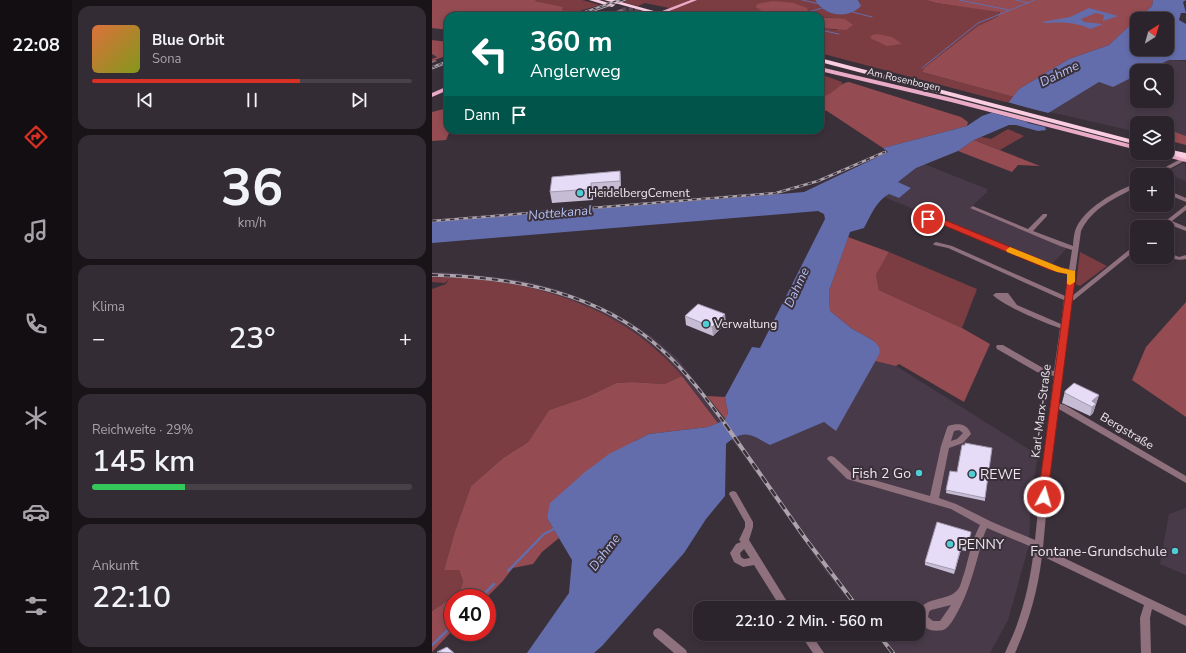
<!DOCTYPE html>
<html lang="de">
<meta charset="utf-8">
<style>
:root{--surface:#2c242c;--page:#342c34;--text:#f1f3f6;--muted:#a6a4a9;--line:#484148;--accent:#d93025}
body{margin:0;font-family:"Nunito Sans",sans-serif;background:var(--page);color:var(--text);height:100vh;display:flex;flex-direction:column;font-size:15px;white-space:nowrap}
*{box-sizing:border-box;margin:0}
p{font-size:13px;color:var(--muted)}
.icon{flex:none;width:22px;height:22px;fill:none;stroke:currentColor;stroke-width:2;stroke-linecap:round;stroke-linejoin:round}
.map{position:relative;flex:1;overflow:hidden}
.sheet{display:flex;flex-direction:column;gap:6px;padding:6px;background:#181418;width:360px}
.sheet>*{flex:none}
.banner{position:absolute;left:12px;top:12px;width:380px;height:122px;border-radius:12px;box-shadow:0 2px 6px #0003,0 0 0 1px var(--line);background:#00695c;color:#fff;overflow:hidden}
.needle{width:26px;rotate:37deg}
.buttons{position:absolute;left:698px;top:12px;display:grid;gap:8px}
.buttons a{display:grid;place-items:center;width:44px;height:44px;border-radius:8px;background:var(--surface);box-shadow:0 2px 6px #0003,0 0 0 1px var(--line);font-size:20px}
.speed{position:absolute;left:12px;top:589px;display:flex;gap:8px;font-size:20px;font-weight:700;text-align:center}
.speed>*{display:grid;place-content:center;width:52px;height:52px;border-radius:50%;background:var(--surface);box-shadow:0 2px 6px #0003,0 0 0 1px var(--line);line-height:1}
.speed .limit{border:6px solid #d22;background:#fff;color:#111}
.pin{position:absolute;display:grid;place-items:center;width:34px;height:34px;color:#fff;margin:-17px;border:2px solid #fff;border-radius:50%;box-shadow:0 1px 4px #0007}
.me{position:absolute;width:44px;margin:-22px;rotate:6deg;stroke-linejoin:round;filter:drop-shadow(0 0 3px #0008)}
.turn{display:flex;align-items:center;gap:14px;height:84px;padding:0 20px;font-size:18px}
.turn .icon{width:52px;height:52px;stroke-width:2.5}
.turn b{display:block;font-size:28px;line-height:34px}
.then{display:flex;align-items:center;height:38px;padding:0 20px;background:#0003;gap:8px;font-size:15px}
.big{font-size:30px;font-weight:600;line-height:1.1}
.sheet .widget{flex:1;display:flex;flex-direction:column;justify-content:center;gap:6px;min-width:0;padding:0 14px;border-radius:12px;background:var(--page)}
.sheet .dial{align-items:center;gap:0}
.dial b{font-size:52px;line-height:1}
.song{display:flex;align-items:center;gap:12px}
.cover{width:48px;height:48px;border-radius:6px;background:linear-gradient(135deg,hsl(20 70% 55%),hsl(70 70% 35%))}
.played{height:4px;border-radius:2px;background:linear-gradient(90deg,var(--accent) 65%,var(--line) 65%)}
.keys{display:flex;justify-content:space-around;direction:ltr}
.heat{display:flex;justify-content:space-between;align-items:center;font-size:22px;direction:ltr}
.charge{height:6px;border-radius:3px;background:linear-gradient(90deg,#34c759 29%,var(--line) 0)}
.trip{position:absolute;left:261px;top:601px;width:232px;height:40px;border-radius:12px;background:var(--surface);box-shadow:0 2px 6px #0003,0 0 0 1px var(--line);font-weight:600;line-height:40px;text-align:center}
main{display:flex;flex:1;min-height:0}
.tab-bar{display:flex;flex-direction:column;width:72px;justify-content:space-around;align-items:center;background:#120e12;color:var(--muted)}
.tab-bar .icon{width:28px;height:28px}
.tab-bar .active{color:var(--accent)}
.tab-bar b{font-size:18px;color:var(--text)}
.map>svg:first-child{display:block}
.built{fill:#493a49}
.green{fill:#7c3d42}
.forest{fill:#944b51}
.water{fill:#646dab}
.pier{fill:#3a303a}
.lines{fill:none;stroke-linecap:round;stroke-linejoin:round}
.stream-far1{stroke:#646dab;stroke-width:1}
.stream{stroke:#646dab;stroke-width:2.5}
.minor-tunnel{stroke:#554b55;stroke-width:4.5;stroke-dasharray:4.5 2;stroke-linecap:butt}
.minor{fill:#8f707d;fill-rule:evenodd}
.major{fill:#eaabc7;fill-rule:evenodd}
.highway{fill:#fbcde0;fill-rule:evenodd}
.tram{stroke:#aca3ac;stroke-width:1}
.rail-far3-casing{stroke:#aca3ac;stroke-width:2}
.rail-far2-casing{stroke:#aca3ac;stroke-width:2.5}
.rail-far1-casing{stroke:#aca3ac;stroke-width:3.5}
.rail-casing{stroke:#aca3ac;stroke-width:4}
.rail-far3{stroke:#3a303a;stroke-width:1;stroke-dasharray:3.5;stroke-linecap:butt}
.rail-far2{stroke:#3a303a;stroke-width:1.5;stroke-dasharray:4.5;stroke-linecap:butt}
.rail-far1{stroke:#3a303a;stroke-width:2;stroke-dasharray:6;stroke-linecap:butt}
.rail{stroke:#3a303a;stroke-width:2.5;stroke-dasharray:8;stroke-linecap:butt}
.wall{fill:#c6bdd5}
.shaded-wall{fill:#a19aae}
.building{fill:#e6dcf8;stroke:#a19aae}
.route{fill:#d93025;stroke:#8d1f18}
.slow{fill:#f59e0b}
.poi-dot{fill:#51ccd5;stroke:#3a303a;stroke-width:1.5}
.labels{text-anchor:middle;stroke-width:4;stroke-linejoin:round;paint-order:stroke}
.far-street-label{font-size:10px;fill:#ede6ed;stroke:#3a303a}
.poi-label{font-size:12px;fill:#ede6ed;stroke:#3a303a;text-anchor:start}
.street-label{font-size:12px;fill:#ede6ed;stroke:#3a303a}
.water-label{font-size:13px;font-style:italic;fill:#b5bff4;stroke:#3a303a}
.near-poi-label{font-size:14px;fill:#ede6ed;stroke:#3a303a;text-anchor:end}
</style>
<main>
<nav class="tab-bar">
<b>22:08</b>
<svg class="icon active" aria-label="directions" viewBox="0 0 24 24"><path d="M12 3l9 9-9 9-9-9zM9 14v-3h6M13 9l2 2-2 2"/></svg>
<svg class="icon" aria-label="music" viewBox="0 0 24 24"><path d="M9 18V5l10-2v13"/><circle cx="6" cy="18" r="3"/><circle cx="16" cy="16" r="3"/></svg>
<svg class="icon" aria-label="phone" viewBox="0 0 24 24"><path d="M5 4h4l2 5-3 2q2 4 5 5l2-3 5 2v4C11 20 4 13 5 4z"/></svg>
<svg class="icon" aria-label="climate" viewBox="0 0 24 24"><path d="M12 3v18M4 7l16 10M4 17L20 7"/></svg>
<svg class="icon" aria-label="car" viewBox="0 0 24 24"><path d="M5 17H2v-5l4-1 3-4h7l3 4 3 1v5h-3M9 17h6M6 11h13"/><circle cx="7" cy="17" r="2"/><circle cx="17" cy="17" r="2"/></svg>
<svg class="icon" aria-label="filters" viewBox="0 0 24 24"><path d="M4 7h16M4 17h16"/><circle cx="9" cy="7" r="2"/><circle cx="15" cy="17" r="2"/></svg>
</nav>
<section class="sheet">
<div class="widget">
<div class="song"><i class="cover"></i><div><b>Blue Orbit</b><p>Sona</p></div></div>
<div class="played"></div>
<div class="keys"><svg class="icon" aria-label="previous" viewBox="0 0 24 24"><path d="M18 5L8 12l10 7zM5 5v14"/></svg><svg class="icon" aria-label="pause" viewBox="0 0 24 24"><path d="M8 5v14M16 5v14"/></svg><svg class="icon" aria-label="next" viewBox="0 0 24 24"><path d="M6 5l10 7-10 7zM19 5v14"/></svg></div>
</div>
<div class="widget dial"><b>36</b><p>km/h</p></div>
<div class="widget"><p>Klima</p>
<div class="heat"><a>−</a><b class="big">23°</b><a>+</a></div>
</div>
<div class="widget"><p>Reichweite · 29%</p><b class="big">145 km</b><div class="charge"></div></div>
<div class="widget"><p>Ankunft</p><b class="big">22:10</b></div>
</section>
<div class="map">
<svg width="754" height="653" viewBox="0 0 754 653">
<rect width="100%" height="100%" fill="#3a303a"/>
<g class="built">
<path d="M184,0H196L150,16H137Z"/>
<path d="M737,60L754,61V136L735,129V123H705V132L618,112L667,82L681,87L705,75V101H735V71H714Z"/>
<path d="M753,162L754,181L733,173Z"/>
<path d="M492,164L555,189V192L538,208L635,248L619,265L452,197L457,194L467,198L479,188L466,182L484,168Z"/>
<path d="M0,272L29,273L79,279L102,283L130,291L183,313L219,336L246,359L304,435L317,434L338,445L392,422L404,430L443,361L464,366L606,455L599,496L597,545L576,620L558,653H459L444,634H486V608H423L391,568L312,456L250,376L226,350L196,328L153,305L112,291L62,280L0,277Z"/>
<path d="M754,508V575L728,564L737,514Z"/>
</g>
<g class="green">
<path d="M104,0H150L168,5L134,15L130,10V7L102,1Z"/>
<path d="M196,0H383C389,10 397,13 408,14L428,2L426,0H494L504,3L568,11L565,17L546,26L493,67L490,72L582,97L577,103L388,53V28L405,30L402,18L377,15L375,11L341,15L348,16H245L235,13L242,9L213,3L206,6L191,2Z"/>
<path d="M388,74L410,82V84L396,96L388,97Z"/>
<path d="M576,129L592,136L568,150L542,140L549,137L559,139Z"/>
<path d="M457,252L545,289L530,328L447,290L444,275Z"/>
<path d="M648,252L675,266L648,286L644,284Z"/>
<path d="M0,277C92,277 189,303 250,376L232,384L200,382L184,383L155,397L117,410L96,442L71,458L39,486L23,531L12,570H27L31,581L28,592L0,611V289L14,284L17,279L13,283L0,282Z"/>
</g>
<g class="forest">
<path d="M0,0H104L103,1L131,7L130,10L135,14L131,16H16V30L0,28Z"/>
<path d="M494,0H721L720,6L677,45L637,59L587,89L582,97L490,72L493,67L546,26L565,17L568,12L504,3Z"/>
<path d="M341,1L362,3L375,8L377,15L380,16C363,16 339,20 324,7L325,4Z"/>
<path d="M388,17L413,19L421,25L414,30L388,28Z"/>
<path d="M446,34L460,37L470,44L455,46L438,38L440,35Z"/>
<path d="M0,40L16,42V55L0,61V59L5,57L0,54Z"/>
<path d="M417,82L529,117L536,122L535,126L451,148L395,111L388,109V97C402,96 405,83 417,82Z"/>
<path d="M16,108V130H29L28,133H17L14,140L0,141V112Z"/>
<path d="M735,129L754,136V145L735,140Z"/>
<path d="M542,140L608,166L586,165L580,172L526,151Z"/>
<path d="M416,237L457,252L444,275L447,290L530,328L558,344L532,402L467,364L464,366L443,361L448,353L442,341L419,328L398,311L397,291Z"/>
<path d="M754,302V417L700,380L714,347Z"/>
<path d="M250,376L286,423L276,427L217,434L203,441L115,518L127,538L110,552L101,564L81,568L70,582L54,598H21V630L0,652V611L28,592L31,581L27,570H12L23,531L39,486L71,458L96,442L117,410L155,397L184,383L200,382L232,384Z"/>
<path d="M275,396L293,397L296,413L294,420Z"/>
</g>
<g class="water">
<path d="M383,0H426L429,6C416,19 393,17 383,0Z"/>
<path d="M721,0H754L751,2L754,13H749L747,20L754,24V60H737L714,71H705V75L681,87L667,82L618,112L616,113L603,110L590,118L596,123L613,127L614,130L606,131L584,125H577L542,140L526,151L484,168L466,182L479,188L467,198L457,194C444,201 439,215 432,228L418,232L397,291L398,311L419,328L442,341L447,347L448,353L404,431L392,422L338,445C319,435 313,428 294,444L293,496L274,519L252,553L170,646L162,653H95L137,593L140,560L115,518L118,503L153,472L177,454L217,434L276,427L293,420L296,413L293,397L320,347L328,348L393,219L392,214L386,211L0,243V222L372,192L456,152L451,148L535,126L550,116L567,110L577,102L587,89L637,59L677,45L705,19V49H735V19H705L720,6Z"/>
<path d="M657,8L686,16L671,21L672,15L664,13L649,19L652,22L671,24L659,29C642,22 630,22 613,23L610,22L638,17Z"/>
</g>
<path class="pier" d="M575,102L619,114L615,115L603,112L593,118L615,127L557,112Z"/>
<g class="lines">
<g class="stream-far1">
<path d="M370,0L388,4"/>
<path d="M527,0L577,10"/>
<path d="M584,0L596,3"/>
<path d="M420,12L440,17"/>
<path d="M323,14L332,16"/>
<path d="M362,16L390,8"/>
<path d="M388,30L407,34"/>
<path d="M490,68L546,23L603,0"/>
</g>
<g class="stream">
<path d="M76,571L112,534L124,528"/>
<path d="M48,598L62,584"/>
<path d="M0,645L21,625"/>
</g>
<path class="minor-tunnel" d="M190,10L201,9L223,15"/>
<g class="minor">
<path d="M189,9L192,10L178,16H172Z"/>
<path d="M3,60L5,61L0,63V61Z"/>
<path d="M754,156V160L726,175H719Z"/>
<path d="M705,183V187C683,198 660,208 649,231L640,296L703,245L705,244V249L642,300L639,301L636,326L637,327L635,329L626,403L633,405L754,476V483L625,408L619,460L611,548L754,616V626L720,609L718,618L719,653H709L708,618L712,605L610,556C606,590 597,622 583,653H573C576,645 580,638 583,630C593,604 599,576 602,548L555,528C550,538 548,550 545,560C539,581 533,601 521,620C519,623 515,629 511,630C507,631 499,631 496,629C490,626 486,621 487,615C489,594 516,604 527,588C529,585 530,578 532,574C537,557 540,540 548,525L519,509L415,479L395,459L396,457L399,456L402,457L421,474L498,496L509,446L515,428L516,426C526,423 535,423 539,434L531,443L517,448L507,498L524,504L560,522L603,540L611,460L622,376L605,372L565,349L564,347L565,345H571L611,368L622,371L628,328C614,324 570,305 561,295L564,293H576L585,305L629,324L632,300L627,298L516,248L502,245L501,244L504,242L520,246L631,295L633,296L636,273L619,269L504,222L496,221L493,219L496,217L507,219L623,266L637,269L640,250L628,246L538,208L541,206L543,207L596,229L611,214H615V216L601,231L641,246C641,241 642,235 643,231C650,209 685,190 705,183ZM527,430L531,433L525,439L519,441L522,431ZM519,605L508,621H501L496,617L497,612L499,610Z"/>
<path d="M735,190L754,198V202L735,194Z"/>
<path d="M754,205V210L740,221L754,227V231L736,224L733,227H726Z"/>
<path d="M735,252L747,257L754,255V259C746,261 742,259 735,256Z"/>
<path d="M301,491L304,492L321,522V527L317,540L359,608H349L322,565L311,567L302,562L298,553L304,544L309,542L307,540L313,527V522L297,494L298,492ZM312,549L318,558L312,559L309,557L308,553Z"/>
<path d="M226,628L230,630L254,650L255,653H242L222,636L221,633L222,630Z"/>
<path d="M368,634H379L392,653H381Z"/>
</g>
<g class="major">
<path d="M259,0H265L225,16H217Z"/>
<path d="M388,67L520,98L705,146V150L519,102L388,71Z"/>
<path d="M16,86V90L0,97V93Z"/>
<path d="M721,153H733L754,158V162L722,154Z"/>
</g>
<g class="highway">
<path d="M157,0H167L183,5L180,7Z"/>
<path d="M172,0H182L240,16H230Z"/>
<path d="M388,58L705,141V145L388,62Z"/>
<path d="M735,149L754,153V159L733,153H735Z"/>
</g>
<g class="tram">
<path d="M148,16L194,0"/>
<path d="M0,69L16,63"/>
</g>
<defs>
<g id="rail-far3">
<path d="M141,16L187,0"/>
<path d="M0,67L16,61"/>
</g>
<path id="rail-far2" d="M0,221L344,193L386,181L453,152"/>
<path id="rail-far1" d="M0,275C81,277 167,292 229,349C254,371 274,398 294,425"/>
<g id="rail">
<path d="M293,424L373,538L426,608"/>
<path d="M446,634L461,653"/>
</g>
</defs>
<use href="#rail-far3" class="rail-far3-casing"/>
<use href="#rail-far2" class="rail-far2-casing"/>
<use href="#rail-far1" class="rail-far1-casing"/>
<use href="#rail" class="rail-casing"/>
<use href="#rail-far3" class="rail-far3"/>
<use href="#rail-far2" class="rail-far2"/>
<use href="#rail-far1" class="rail-far1"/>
<use href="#rail" class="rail"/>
</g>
<g class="wall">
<path d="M188,171L189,182V192L161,194V200L120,203L118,192Z"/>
<path d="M253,316L294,323L281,336L254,325Z"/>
<path d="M633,391L667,395L661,413L658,416L630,403Z"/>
<path d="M518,471L553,498V501L514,493Z"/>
<path d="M539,532L534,551L529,550L522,574L493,565V562Z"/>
</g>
<g class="shaded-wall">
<path d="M188,171L189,182V192L188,181Z"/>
<path d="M159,183L161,194V200L159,189Z"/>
<path d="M293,314L294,323L281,336L280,327Z"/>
<path d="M667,395L661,413L658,416L660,407V401Z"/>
</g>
<g class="building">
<path d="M188,171V181L159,183V189L118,192L120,177Z"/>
<path d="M266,304L293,314L280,327L253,316Z"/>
<path d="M642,383L667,395L660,401L664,404L660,407L633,393V391Z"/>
<path d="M533,443L560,448L553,498L514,490L518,471L525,472L530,445H533Z"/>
<path d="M505,522L539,532L535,548L529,547L523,570L493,562Z"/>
<path d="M15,647L22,653L5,652Z"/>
</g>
<path class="route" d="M496,216L508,218L624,266L644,272L615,500H608L606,497L636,274L618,270L504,222L493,220V217Z"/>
<path class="slow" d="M578,247L630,268L643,271V282L638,285L635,284V274L625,272L575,252L574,250Z"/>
<g class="poi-dot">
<circle cx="148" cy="193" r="4"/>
<circle cx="274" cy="324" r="4"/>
<circle cx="487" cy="473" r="4"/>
<circle cx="540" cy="474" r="4"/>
<circle cx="518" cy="544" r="4"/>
<circle cx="743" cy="551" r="4"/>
</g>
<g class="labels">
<g class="far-street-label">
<text transform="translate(472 79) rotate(13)" y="4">Am Rosenbogen</text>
</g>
<g class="poi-label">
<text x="156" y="197">HeidelbergCement</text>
<text x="282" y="328">Verwaltung</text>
</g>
<g class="street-label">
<text transform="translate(609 411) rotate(-83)" y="4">Karl-Marx-Straße</text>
<text transform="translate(695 431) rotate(31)" y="4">Bergstraße</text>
</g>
<g class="water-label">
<text transform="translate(627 73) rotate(-26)" y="5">Dahme</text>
<text transform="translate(128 212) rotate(-5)" y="5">Nottekanal</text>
<text transform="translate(364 287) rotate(-65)" y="5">Dahme</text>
<text transform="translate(172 552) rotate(-53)" y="5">Dahme</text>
</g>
<g class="near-poi-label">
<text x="479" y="478">Fish 2 Go</text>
<text x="548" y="479" text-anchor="start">REWE</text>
<text x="526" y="549" text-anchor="start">PENNY</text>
<text x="735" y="556">Fontane-Grundschule</text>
</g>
</g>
</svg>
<div class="buttons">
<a><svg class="needle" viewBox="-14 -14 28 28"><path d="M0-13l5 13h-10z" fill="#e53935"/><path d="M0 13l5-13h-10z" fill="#a6a4a9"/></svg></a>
<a><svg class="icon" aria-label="search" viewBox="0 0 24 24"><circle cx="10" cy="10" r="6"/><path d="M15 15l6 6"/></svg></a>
<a><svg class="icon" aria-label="layers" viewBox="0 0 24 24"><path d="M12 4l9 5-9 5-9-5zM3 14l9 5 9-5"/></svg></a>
<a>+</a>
<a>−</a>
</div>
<div class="speed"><div class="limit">40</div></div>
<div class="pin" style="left:496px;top:219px;background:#d93025"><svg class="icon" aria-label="arrive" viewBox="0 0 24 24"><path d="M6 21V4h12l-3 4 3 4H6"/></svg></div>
<svg class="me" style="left:612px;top:497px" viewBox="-20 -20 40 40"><circle r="17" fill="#d93025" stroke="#fff" stroke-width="3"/><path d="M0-11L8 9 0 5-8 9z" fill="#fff"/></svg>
<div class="trip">22:10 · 2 Min. · 560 m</div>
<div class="banner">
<div class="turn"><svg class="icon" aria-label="left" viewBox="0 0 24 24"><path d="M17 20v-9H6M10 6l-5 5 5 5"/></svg><div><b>360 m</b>Anglerweg</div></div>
<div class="then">Dann<svg class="icon" aria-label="arrive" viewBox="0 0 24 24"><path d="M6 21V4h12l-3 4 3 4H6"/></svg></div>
</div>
</div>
</main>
